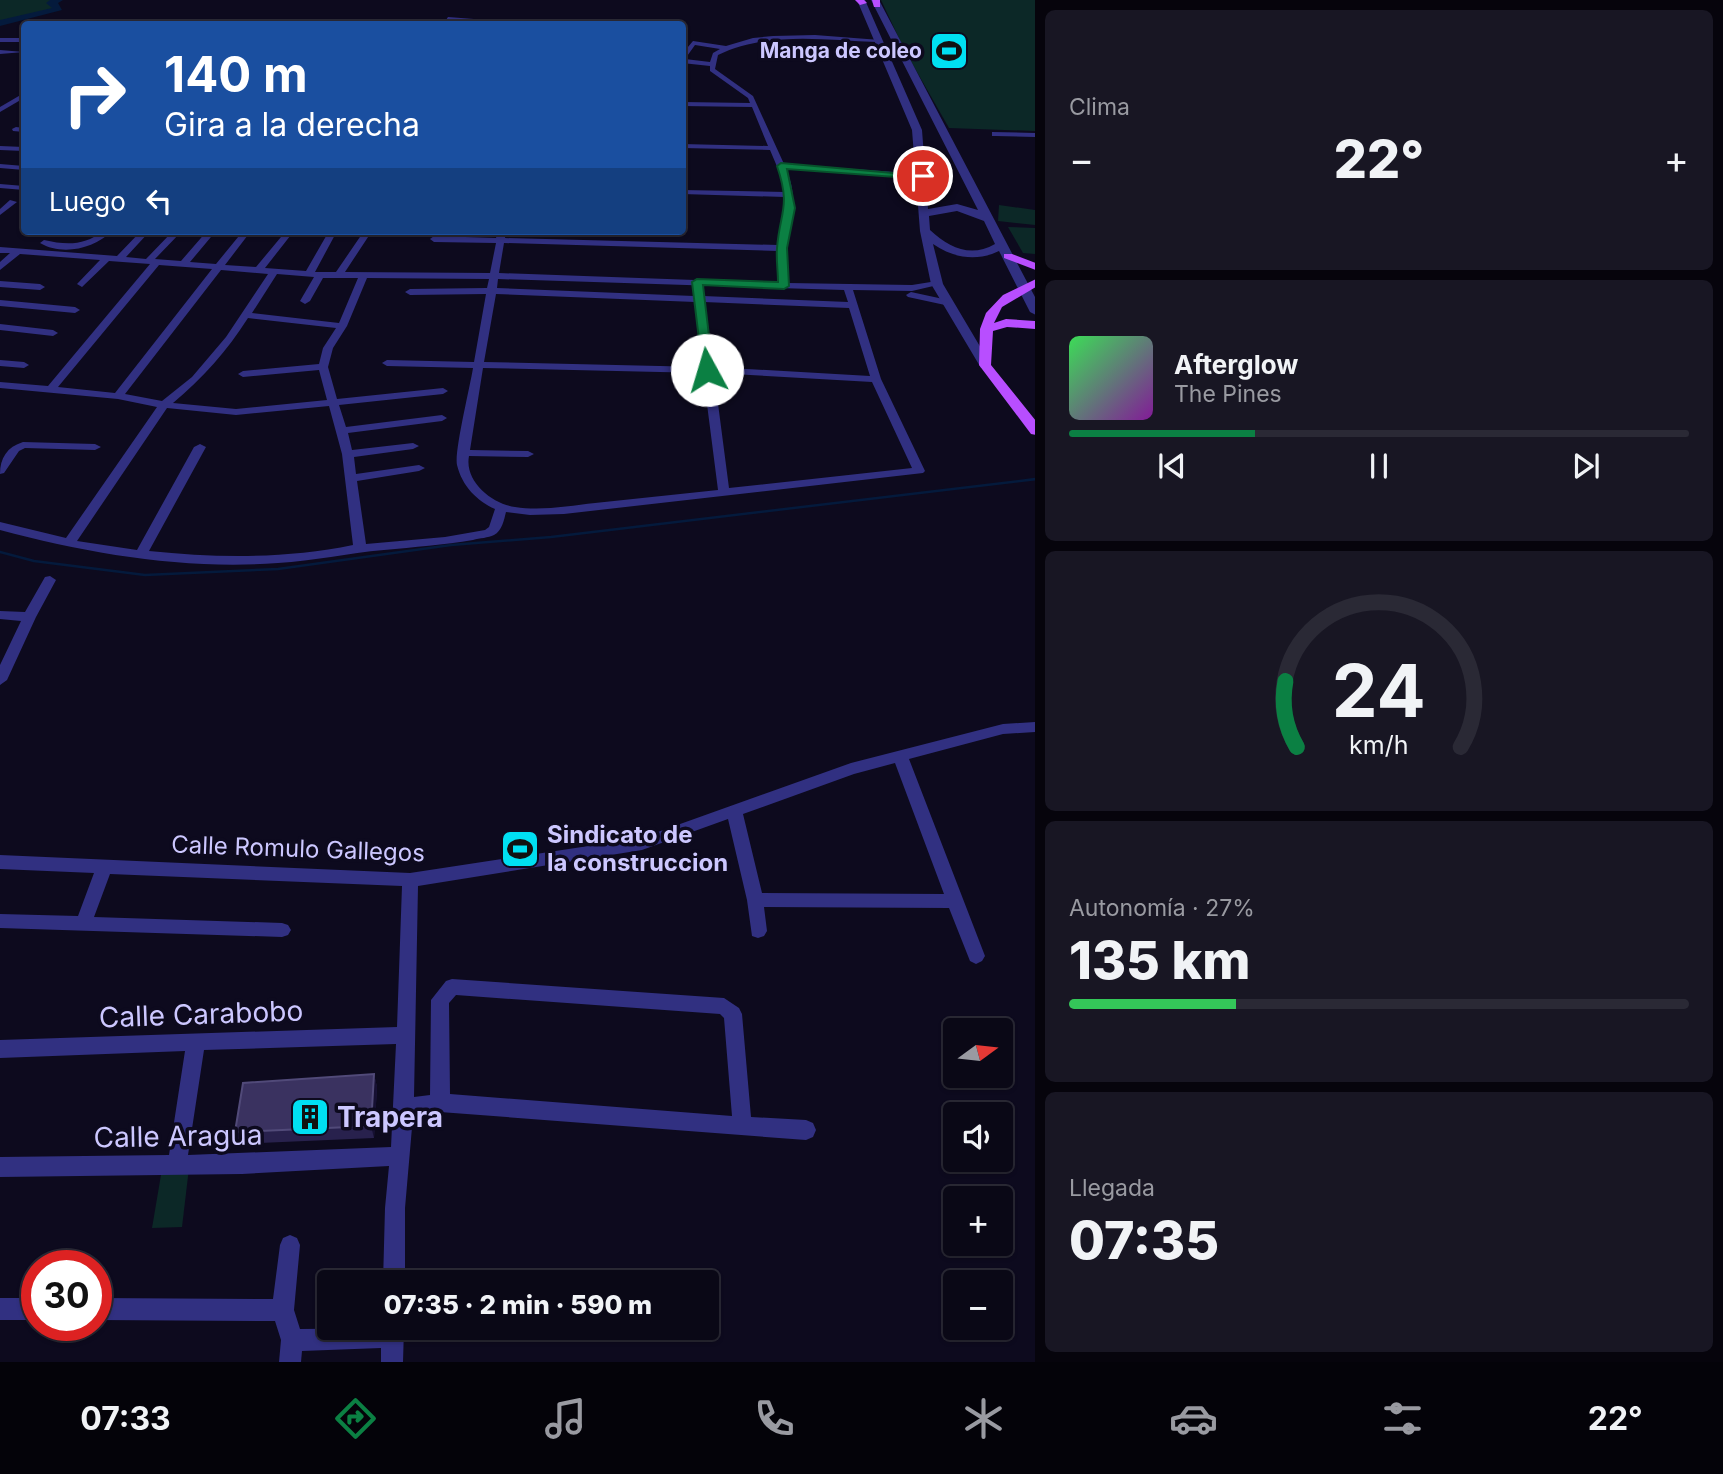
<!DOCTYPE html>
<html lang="es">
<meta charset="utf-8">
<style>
:root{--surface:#0a0816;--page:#181623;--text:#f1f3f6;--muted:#999aa1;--line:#2a2935;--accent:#0b8043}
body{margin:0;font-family:Inter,sans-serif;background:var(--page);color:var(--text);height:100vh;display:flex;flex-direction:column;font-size:26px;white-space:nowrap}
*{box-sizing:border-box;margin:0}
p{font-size:23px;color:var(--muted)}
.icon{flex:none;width:38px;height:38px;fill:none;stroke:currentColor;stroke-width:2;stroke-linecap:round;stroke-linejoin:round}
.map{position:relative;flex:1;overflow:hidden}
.side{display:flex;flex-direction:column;gap:10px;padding:10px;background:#06040c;width:688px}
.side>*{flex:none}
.top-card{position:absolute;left:21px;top:21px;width:665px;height:214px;border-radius:7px;box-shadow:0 2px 5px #0004,0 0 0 2px var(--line);background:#1a4fa0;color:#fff;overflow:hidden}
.needle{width:46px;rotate:75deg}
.tools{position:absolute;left:943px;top:1018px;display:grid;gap:14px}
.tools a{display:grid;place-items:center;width:70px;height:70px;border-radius:7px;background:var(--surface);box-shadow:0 2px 5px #0004,0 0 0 2px var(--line);font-size:35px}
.speed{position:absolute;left:21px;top:1250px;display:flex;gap:14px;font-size:35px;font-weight:700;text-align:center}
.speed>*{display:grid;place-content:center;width:91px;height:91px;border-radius:50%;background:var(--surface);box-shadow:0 2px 5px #0004,0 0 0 2px var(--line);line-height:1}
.speed .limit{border:10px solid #d22;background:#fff;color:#111}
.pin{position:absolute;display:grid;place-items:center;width:60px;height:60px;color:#fff;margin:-30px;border:4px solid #fff;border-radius:50%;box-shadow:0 2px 7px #0007}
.me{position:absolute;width:77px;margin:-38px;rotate:354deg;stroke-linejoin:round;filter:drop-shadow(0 0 5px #0008)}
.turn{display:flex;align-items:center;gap:24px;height:147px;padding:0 28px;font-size:32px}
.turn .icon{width:91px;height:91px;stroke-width:2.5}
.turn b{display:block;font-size:49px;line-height:60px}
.then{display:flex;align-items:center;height:66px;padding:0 28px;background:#0003;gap:14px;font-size:26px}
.big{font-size:52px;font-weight:800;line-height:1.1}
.side .card{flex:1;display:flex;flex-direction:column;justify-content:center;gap:10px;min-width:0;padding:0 24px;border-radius:10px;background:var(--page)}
.side .dial{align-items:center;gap:0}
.dial svg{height:182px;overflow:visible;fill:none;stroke:var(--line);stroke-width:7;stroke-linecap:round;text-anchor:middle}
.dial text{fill:var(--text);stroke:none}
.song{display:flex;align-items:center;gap:21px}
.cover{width:84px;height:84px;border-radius:10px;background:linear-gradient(135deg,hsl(130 70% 55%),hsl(290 70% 35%))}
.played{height:7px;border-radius:4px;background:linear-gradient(90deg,var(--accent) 30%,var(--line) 30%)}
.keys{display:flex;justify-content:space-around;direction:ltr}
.heat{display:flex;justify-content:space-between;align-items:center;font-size:38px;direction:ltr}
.charge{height:10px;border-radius:5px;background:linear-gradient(90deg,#34c759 27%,var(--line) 0)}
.trip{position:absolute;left:317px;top:1270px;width:402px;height:70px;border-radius:7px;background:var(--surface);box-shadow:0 2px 5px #0004,0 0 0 2px var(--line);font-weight:800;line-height:70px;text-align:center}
.tab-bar{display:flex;height:112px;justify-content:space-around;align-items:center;background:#040309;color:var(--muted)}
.tab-bar .icon{width:49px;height:49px}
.tab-bar .current{color:var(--accent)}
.tab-bar b{font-size:32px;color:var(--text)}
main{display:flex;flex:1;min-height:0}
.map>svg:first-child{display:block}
.green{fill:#0c2827}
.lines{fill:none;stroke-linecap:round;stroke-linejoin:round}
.stream{stroke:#041a3c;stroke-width:2.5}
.river{fill:#041a3c;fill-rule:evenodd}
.minor{fill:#313081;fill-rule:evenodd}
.tertiary{fill:#313081;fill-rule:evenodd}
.primary{fill:#b84eff;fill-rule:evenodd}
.wall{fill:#28214d}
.shaded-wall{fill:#161032}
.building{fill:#3a3260;stroke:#514a79;stroke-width:2}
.route{fill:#0b8043;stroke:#07532c;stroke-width:2}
.labels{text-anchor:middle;stroke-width:7;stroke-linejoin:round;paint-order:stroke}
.far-poi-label{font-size:21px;font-weight:bold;fill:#ccc7ff;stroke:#0d0a1e;text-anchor:end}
.poi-label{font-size:24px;font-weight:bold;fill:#ccc7ff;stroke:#0d0a1e;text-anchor:start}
.street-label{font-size:24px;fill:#ccc7ff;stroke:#0d0a1e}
.near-street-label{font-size:28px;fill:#ccc7ff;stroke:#0d0a1e}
.near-poi-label{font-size:28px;font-weight:bold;fill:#ccc7ff;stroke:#0d0a1e;text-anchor:start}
</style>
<main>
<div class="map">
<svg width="1036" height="1362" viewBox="0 0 1036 1362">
<rect width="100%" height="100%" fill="#0d0a1e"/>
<g class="green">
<path d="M0,0H58L51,3L59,8L0,23Z"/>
<path d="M881,0H1035V131L949,128L905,51Z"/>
<path d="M999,205L1035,210V225L998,221Z"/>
<path d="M1008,227L1035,228V254L1023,253Z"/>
<path d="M189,1168L182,1227L152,1228L162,1169Z"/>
</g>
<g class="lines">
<path class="stream" d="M0,552L34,561L145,575L278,569L451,545L551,537L1036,479"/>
<path class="river" d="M50,0H63L58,3L62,10L0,26V20L52,8L46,3Z"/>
<g class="minor">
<path d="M448,17L487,20L490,22L487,24L446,20Z"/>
<path d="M815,35L880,40L877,42C823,40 769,31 718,55L715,69L753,96L784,164L923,174L927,176L923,178L786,169C801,204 787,217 786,250C786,261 788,272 788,283L912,285L937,281L942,284L912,291L853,290L881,379L925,471L923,473L564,514L530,515L506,512C504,520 502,531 494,535C488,538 480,538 473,540C444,545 414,547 384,550C348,553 314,561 278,563C185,570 90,554 0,530V522L66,538L157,407L118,399L0,388V382L48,386L150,264L109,261L82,287L77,284L100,260L20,254L0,270V262L10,253H0V247L117,256L141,231H150L126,257L146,259L173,231H182L155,259L181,261L207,231H216L190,262L216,264L243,231H251L225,265L256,267L286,231H294L265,268L306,271L329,231H334L336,233L315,272H336L364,231H372L345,272L490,273L496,243L434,242L430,239L434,236L496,238L498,231H506L505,238L778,245L786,208L785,197L682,194V190L785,192L784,183L770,150L682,148V144L768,146L752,107L682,106V102L750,103L748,98L710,71V66L682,63V54L693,41L726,46L753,38L773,36ZM695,45L720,49L713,53L710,62L685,59ZM504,243L778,251L779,283L499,273ZM159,265L212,269L115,393L58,387ZM221,270L268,274L226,337L192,377L162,401L125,394ZM277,274L314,277L300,301L305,304L310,301L323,278H358L339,323L252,313ZM367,278L489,279L487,288L410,289L405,292L410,295L486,294L474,362L387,360L382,363L387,366L473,368C470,387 454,452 457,465C462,486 477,501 495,509L489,527L485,530L445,537L366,544L357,481L419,471L425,468L419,465L356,474L354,457L413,449L419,446L413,443L352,450L348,433L442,421L447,418L442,415L346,427L339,405L443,394L448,391L443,388L337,399L328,367L333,348L347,326ZM498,279L844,290L848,302L703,296V290L698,287L693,290L694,296L497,288ZM496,294L695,302L703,367L484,362ZM704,302L849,308L870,376L713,367ZM248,318L336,328L323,348L319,364L243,371L238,374L243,377L319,370L327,400L236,409L173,403C203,378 227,351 248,318ZM483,368L703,373L718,490C677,494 636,499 595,503C569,506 541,511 515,507C493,504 464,482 469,456L528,457L534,454L528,451L470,450ZM714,373L872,382L912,468L729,488ZM329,406L342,454L353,545C285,559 218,558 149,551L206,447L200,444L194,447L137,550L77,541L167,408L236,415Z"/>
<rect x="0" y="38" width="24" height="4"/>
<path d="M0,50L24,52L0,54Z"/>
<path d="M24,93V98L0,112V107Z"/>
<path d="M16,127L24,128V132L13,131L12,129Z"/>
<path d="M992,132L1036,133V137L995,136H992Z"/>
<path d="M0,146L24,147V151L0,150Z"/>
<path d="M0,164L24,166V170L0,168Z"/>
<path d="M0,184L24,186V190L0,188Z"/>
<path d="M10,200L17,202L0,215V209Z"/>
<path d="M103,231H112C94,249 62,256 40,243L44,240C66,245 84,246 103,231Z"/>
<path d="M0,281L40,284L45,287L40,290L0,287Z"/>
<path d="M911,292L948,300L950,302L945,305L908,297L906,295Z"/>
<path d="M0,300L75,307L80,310L75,313L0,306Z"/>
<path d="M0,324L53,330L58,333L53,336L0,330Z"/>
<path d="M0,360L24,362L29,365L24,368L0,366Z"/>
<path d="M23,442L95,444L101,447L95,450L25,448L19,451L4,473L0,474C0,458 7,447 23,442Z"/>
<path d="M50,576L56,580L36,617L7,680L0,685V665L21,621L0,619V611L25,612L45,577Z"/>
<path d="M1036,722V732L1003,734L909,759L985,956L982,961L976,964L970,961L949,908L764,907L767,931L764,936L758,938L752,936L747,900L728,819L642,850L418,886L414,1097L430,1095L431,1000L446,981L452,979L724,998L739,1008L742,1014L751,1117L806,1120L813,1123L816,1130L813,1137L806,1140L440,1112L413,1116L405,1208V1283H383L385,1208L389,1166L242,1174L0,1177V1157L169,1155L185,1051L0,1058V1040L397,1027L402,886L110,874L94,917L282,923L288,925L291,930L288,935L282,937L0,928V914L78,916L94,873L0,869V855L410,873L641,838L851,763L1003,724ZM895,763L944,894L762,893L743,814L854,774ZM456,995L720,1014L724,1018L732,1116L450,1094L449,1003ZM396,1044L391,1147L188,1155L204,1050Z"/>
<path d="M290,1235L297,1238L300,1245L294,1310L300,1329L404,1328L403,1362H381V1348L302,1351L301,1362H279L281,1340L275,1321L96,1320V1298L273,1299L280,1245L283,1238Z"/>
<rect x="0" y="1298" width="37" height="22"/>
</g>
<path class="tertiary" d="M857,0H865L922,130L928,209L957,204L978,210L871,0H879L1036,299V315L1030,312L999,251C977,262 953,258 933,244L943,284L991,365L989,368H981L931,284L920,231L912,130ZM957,211L984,221L995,244C971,258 949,248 930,230L929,216Z"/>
<g class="primary">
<path d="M855,0H864L867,3L860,5Z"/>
<path d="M872,0H880V7H874Z"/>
<path d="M1004,254H1012L1036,263V270L1004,258Z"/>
<path d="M1036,279V287L1002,307L994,323L1006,319L1036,321V329L1007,327L993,331L991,365L1036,421V435L1031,434L979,365L980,329L986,313L1003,295Z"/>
</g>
</g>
<path class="wall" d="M374,1074L377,1087L374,1138L240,1144L235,1132Z"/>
<path class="shaded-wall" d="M374,1074L377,1087L374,1138L371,1126Z"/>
<path class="building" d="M374,1074L371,1126L235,1132L243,1083Z"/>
<path class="route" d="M781,163L927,176L923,179L787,169L795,208L787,248L789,286L784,289L703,285L713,370L703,372L692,282L697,279L778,282C778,271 776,259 777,248C780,211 791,207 777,166Z"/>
<defs>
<symbol id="stadium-square" viewBox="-11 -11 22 22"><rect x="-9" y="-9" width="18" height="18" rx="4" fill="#00dff2" stroke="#0d0a1e"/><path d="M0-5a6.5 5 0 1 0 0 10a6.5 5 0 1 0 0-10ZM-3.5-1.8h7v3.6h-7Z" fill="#111"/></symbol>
<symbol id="building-square" viewBox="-11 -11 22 22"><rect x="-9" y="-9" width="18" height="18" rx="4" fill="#00dff2" stroke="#0d0a1e"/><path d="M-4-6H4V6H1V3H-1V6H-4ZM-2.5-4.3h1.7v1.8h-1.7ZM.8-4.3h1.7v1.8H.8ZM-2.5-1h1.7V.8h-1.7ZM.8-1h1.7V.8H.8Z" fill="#111"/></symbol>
</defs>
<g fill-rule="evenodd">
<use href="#stadium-square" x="927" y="29" width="44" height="44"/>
<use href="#stadium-square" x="498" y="827" width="44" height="44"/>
<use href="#building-square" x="288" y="1095" width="44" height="44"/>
</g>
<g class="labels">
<g class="far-poi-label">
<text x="922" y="58">Manga de coleo</text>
</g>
<g class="poi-label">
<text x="547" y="843">Sindicato de<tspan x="547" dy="28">la construccion</tspan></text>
</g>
<g class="street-label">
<text transform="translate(298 849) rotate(2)" y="8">Calle Romulo Gallegos</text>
</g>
<g class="near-street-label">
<text transform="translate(201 1014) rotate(-2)" y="10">Calle Carabobo</text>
<text transform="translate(178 1136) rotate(-1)" y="10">Calle Aragua</text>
</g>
<g class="near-poi-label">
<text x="337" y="1127">Trapera</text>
</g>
</g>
</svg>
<div class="tools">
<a><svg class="needle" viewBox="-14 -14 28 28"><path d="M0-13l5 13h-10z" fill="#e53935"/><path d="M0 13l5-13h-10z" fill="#999aa1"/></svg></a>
<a><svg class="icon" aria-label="sound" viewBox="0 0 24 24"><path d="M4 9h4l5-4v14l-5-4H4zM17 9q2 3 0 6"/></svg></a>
<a>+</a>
<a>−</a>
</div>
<div class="speed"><div class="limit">30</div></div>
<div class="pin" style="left:923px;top:176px;background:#d93025"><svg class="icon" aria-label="arrive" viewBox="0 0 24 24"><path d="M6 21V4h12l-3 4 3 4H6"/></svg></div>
<svg class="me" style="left:707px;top:370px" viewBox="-20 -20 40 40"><circle r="19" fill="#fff"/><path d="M0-13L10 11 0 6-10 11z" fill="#0b8043"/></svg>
<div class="trip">07:35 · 2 min · 590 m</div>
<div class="top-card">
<div class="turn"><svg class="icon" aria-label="right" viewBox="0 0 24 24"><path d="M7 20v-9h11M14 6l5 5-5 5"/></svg><div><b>140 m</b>Gira a la derecha</div></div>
<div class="then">Luego<svg class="icon" aria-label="left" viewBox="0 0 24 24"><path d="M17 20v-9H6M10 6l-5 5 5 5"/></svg></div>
</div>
</div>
<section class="side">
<div class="card"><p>Clima</p>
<div class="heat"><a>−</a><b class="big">22°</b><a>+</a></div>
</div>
<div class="card">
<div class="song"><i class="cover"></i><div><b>Afterglow</b><p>The Pines</p></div></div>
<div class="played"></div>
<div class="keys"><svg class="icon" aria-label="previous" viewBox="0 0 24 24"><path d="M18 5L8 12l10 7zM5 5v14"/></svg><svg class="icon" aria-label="pause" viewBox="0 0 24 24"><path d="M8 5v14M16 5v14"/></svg><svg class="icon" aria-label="next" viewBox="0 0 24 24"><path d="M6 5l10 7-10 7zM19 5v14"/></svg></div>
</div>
<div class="card dial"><svg viewBox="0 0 100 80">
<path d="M14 69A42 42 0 1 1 86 69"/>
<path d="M14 69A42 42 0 0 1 9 40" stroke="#0b8043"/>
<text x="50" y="56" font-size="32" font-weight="700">24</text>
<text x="50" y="72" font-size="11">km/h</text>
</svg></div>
<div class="card"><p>Autonomía · 27%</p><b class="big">135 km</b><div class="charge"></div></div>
<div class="card"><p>Llegada</p><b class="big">07:35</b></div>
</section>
</main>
<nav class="tab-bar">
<b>07:33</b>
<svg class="icon current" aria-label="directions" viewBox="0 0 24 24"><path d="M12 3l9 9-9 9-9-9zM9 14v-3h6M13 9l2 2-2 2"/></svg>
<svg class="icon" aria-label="music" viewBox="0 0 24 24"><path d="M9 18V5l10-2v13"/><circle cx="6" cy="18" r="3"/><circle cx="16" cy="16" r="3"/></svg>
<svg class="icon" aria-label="phone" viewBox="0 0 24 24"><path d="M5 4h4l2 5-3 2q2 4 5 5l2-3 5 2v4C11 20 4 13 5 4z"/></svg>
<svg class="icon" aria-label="climate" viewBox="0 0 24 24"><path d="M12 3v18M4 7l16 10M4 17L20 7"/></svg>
<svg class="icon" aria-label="car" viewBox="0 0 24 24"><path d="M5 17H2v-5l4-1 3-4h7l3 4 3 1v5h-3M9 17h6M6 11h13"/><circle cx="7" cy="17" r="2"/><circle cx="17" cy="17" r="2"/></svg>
<svg class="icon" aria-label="filters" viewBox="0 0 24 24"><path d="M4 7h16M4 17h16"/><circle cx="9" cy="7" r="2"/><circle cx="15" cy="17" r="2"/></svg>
<b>22°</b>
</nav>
